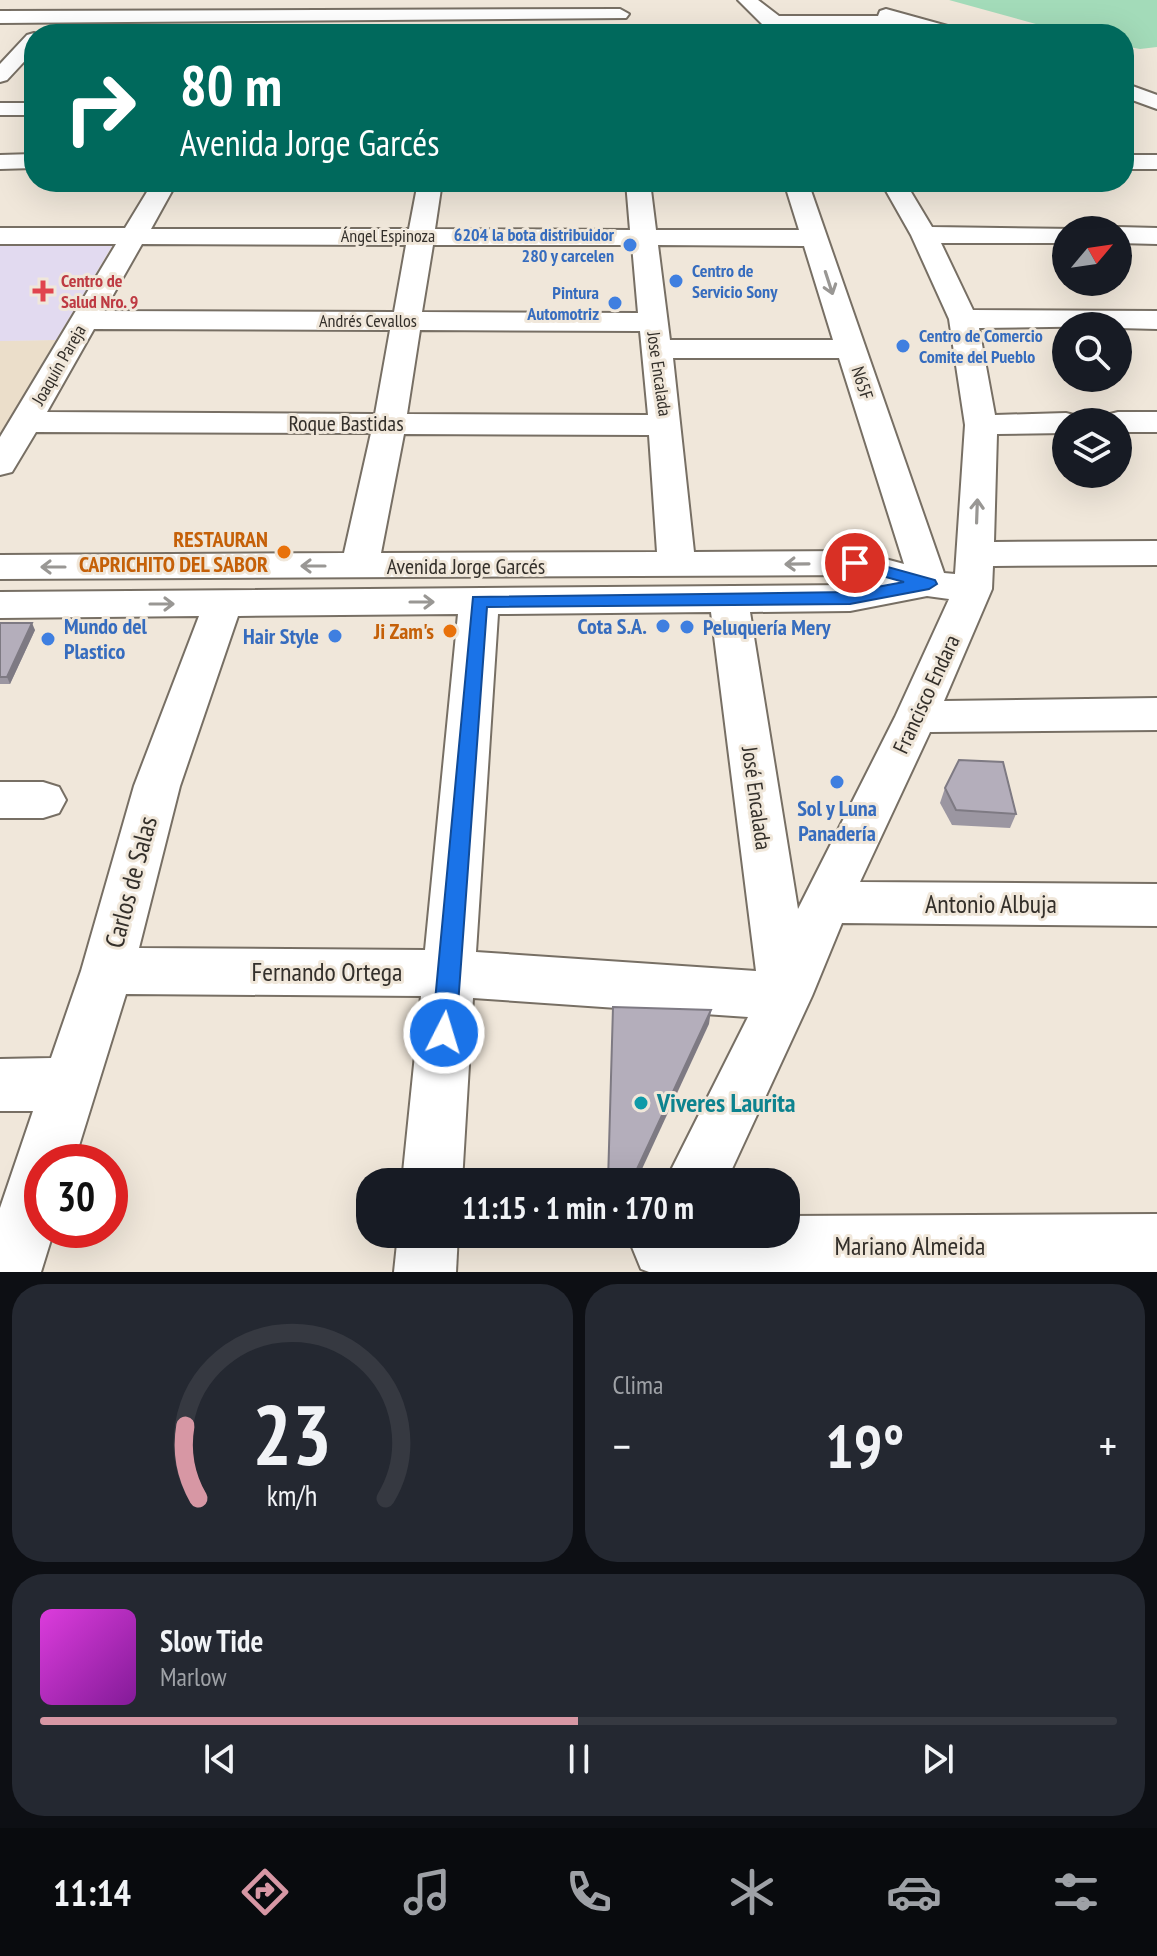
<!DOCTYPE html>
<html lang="es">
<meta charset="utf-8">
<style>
:root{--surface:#171b24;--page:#242831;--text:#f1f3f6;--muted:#9ea1a6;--line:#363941;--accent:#d797a4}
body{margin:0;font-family:"PT Sans Narrow",sans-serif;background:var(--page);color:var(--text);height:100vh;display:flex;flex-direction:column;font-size:30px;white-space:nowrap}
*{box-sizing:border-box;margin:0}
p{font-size:26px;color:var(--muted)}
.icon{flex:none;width:44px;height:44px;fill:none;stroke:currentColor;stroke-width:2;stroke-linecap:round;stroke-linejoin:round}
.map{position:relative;height:1272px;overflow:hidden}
.details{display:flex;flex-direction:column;gap:12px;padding:12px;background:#0d0f14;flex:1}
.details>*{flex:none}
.hud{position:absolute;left:24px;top:24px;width:1110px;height:168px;border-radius:32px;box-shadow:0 8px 32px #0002;background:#00695c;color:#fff;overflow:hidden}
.needle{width:52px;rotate:61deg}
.buttons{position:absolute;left:1052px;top:216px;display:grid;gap:16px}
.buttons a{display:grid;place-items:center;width:80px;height:80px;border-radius:50%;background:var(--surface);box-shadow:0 8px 32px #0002;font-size:40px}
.speed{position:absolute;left:24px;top:1144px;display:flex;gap:16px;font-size:40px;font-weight:700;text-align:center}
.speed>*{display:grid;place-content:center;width:104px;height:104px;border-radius:50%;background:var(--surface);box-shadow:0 8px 32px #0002;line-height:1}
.speed .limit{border:12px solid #d22;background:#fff;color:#111}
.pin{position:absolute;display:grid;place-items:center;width:68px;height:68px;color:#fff;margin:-34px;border:4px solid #fff;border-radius:50%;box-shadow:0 2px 8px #0007}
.me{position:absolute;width:88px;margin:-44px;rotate:5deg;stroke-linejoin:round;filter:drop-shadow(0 0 6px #0008)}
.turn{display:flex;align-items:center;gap:28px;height:168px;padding:0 24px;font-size:36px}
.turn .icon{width:104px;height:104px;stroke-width:2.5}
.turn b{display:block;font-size:56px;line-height:68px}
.big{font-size:60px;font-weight:700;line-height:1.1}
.details .widget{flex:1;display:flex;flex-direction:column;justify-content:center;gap:12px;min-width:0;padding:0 28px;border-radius:32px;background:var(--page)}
.details .dial{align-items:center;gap:0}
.dial svg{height:208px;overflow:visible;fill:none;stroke:var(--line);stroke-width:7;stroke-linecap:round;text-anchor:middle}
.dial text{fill:var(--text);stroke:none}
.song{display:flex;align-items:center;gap:24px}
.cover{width:96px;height:96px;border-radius:12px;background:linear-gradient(135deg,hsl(300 70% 55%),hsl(290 70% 35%))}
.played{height:8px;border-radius:4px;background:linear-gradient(90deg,var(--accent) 50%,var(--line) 50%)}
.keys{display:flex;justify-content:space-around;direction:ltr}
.heat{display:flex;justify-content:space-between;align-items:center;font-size:44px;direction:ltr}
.details .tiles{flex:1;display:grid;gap:12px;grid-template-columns:1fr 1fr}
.widget:last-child{grid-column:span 2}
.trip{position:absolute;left:356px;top:1168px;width:444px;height:80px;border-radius:32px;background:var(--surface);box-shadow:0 8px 32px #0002;font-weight:700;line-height:80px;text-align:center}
.menu{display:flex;height:128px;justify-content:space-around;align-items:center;background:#090b0e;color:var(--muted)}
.menu .icon{width:56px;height:56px}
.menu .active{color:var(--accent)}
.menu b{font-size:36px;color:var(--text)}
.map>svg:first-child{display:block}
.built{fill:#ebdeca}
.medical{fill:#e2daf0}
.green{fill:#a3dbb9}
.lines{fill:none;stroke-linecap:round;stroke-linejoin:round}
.minor-casing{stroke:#776f64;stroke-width:4}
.minor{fill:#fff;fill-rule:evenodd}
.wall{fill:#9b96a1}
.shaded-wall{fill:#7e7a83}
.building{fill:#b4aebb;stroke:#7e7a83;stroke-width:2}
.oneway{stroke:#999794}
.route{fill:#1a73e8;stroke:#114b97;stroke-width:2}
.shop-dot{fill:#3f7fe0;stroke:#f0e7da;stroke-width:3}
.health-dot{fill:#e0444e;stroke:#f0e7da;stroke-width:3}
.food-dot{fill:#e8710a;stroke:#f0e7da;stroke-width:3}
.culture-dot{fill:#0f9aa8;stroke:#f0e7da;stroke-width:3}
.labels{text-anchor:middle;stroke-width:6;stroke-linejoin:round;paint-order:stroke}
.far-shop-label{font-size:18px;font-weight:bold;fill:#366cbe;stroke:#f0e7da;text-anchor:end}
.far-street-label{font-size:18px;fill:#332f2a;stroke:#f0e7da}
.far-health-label{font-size:18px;font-weight:bold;fill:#be3a42;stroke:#f0e7da;text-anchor:start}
.street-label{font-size:22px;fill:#332f2a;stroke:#f0e7da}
.food-label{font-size:22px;font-weight:bold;fill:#c56008;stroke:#f0e7da;text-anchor:end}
.shop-label{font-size:22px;font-weight:bold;fill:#366cbe;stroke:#f0e7da;text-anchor:start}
.near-street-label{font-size:26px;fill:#332f2a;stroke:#f0e7da}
.near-culture-label{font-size:26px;font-weight:bold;fill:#0d838f;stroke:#f0e7da;text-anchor:start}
</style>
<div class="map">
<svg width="1157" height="1272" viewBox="0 0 1157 1272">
<rect width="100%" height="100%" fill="#f0e7da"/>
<path class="built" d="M56,340L0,435V341Z"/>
<path class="medical" d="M0,241H115L56,340L0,341Z"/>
<path class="green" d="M949,0H1157V47L1140,49L1124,46V34H1072Z"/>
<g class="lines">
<defs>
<g id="minor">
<path d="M738,0H758L779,16H878L880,11L886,9L962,30L965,34H934L911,28H787L792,34H772Z"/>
<path d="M620,9L629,14L626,18L0,23V11Z"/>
<path d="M34,33L37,34H34V51L7,80L0,82V64L27,35Z"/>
<path d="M1124,83L1157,95V109L1124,97Z"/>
<rect x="0" y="103" width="34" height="12"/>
<path d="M34,154V168L0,169V155Z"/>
<rect x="1124" y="155" width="33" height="14"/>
<path d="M153,182H177L151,229H409L418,182H442L435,229L630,230L626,182H650L656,230H799L784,182H808L944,573L955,574L965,425L949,319L911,235L881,182H905L932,227L1075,229L1066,230V243H941L973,310L1157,311V329L1118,328V326L979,328L995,415L1066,413L1078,416L1082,422H1066V433L997,434L994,542L1157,541V565L993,566L992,589L944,701L1157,698V730L930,732L860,882L1157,884V926L842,923L812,996L726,1182H665L748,1017L473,998L462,1182H402L421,996L126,994L74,1162H42V1230H54L41,1272H0V1208L33,1111H0V1059L51,1058L81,971L134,786L199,616L0,618V592L850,585L875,581L854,575L0,579V555L344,553L371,433L36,432L12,472L0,475V437L116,244H0V228H125ZM142,244L406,245L394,312L104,311ZM433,245H632L638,313L422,312ZM658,245L804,246L833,340H670ZM94,329L390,330L375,414L47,412ZM420,330L640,331L648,415L407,414ZM673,358H839L904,564L855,551L694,552ZM404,434L649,435L657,552L381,553ZM927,596L949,599L895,717L798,909L750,612L850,611ZM711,612L756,971L476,952L498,614ZM458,614L425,950L139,948L180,786L238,616Z"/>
<path d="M1118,227L1157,228V244L1118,243V230H1108Z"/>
<path d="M1118,412H1157V432H1118V422H1102L1106,415Z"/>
<path d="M0,782H43L59,787L66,800L59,813L43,818H0Z"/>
<path d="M1157,1214V1272H649L641,1269L632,1247L638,1234H786V1216Z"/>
<path d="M398,1234H458L456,1272H394Z"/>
</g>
</defs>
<use href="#minor" class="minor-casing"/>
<use href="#minor" class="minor"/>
</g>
<g class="wall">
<path d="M0,623L35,630L10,684H0Z"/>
<path d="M945,788L1016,814L1010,828L952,825L940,803Z"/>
</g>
<g class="shaded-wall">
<path d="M32,623L35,630L10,684L7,677Z"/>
<path d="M711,1010L709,1024L636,1182H631Z"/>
</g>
<g class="building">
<path d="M0,623H32L7,677H0Z"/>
<path d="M959,760L1003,762L1016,814L956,810L945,788Z"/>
<path d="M613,1007L711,1010L631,1182H608Z"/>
</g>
<defs><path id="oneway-shaft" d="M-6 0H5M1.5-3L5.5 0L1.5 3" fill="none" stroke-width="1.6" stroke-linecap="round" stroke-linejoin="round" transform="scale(2)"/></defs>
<g class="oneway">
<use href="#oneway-shaft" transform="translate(829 283) rotate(72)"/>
<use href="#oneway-shaft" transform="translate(977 511) rotate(-88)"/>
<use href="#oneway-shaft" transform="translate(797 564) rotate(179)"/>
<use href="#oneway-shaft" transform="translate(313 566) rotate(180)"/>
<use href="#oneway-shaft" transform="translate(53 567) rotate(180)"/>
<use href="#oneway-shaft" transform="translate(422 602)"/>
<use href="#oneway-shaft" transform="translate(162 604)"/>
</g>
<path class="route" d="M855,558L935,580L937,584L929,589L850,604L487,607L456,1033L453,1041L444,1044L436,1041L432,1033L473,597L850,592L904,582L849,567L846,563Z"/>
<g class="shop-dot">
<circle cx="630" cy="245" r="8"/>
<circle cx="676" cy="281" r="8"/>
<circle cx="615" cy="303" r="8"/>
<circle cx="903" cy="346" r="8"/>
<circle cx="663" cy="626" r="8"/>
<circle cx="687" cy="627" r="8"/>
<circle cx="335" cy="636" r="8"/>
<circle cx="48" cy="639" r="8"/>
<circle cx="837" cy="782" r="8"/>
</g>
<path class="health-dot" d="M39 279h8v8h8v8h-8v8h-8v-8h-8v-8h8z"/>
<g class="food-dot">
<circle cx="284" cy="552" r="8"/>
<circle cx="450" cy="631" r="8"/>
</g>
<circle class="culture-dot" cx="641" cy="1103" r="8"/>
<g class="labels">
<g class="far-shop-label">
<text x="614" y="241">6204 la bota distribuidor<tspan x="614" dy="21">280 y carcelen</tspan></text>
<text x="692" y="277" text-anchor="start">Centro de<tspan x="692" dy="21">Servicio Sony</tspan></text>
<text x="599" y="299">Pintura<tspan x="599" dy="21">Automotriz</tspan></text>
<text x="919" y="342" text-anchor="start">Centro de Comercio<tspan x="919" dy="21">Comite del Pueblo</tspan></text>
</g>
<g class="far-street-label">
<text x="388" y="242">Ángel Espinoza</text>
<text x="368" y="327">Andrés Cevallos</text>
<text transform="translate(59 365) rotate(-60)" y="6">Joaquín Pareja</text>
<text transform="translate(659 374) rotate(82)" y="6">Jose Encalada</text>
<text transform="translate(862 383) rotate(72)" y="6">N65F</text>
</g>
<g class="far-health-label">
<text x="61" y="287">Centro de<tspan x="61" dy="21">Salud Nro. 9</tspan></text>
</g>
<g class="street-label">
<text x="346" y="431">Roque Bastidas</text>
<text x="466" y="574">Avenida Jorge Garcés</text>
<text transform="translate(926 694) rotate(-65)" y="8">Francisco Endara</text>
<text transform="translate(757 798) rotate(82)" y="8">José Encalada</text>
</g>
<g class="food-label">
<text x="268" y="547">RESTAURAN<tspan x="268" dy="25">CAPRICHITO DEL SABOR</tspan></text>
<text x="434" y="639">Ji Zam's</text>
</g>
<g class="shop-label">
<text x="64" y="634">Mundo del<tspan x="64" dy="25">Plastico</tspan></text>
<text x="647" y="634" text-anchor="end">Cota S.A.</text>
<text x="703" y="635">Peluquería Mery</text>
<text x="319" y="644" text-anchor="end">Hair Style</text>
<text x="837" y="816" text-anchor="middle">Sol y Luna<tspan x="837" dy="25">Panadería</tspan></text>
</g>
<g class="near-street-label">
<text transform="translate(131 882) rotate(-75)" y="9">Carlos de Salas</text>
<text x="991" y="913">Antonio Albuja</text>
<text x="327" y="981">Fernando Ortega</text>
<text x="910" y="1255">Mariano Almeida</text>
</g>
<g class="near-culture-label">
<text x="657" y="1112">Viveres Laurita</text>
</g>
</g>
</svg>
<div class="buttons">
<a><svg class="needle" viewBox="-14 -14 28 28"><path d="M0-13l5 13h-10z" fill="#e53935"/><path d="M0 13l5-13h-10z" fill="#9ea1a6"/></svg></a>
<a><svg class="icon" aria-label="search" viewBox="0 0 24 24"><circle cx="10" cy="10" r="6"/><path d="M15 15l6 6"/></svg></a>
<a><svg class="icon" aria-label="layers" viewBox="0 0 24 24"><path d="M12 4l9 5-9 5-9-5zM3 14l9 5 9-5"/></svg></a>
</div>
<div class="speed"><div class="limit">30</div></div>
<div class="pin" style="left:855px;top:563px;background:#d93025"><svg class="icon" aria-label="arrive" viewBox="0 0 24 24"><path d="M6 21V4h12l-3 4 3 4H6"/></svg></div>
<svg class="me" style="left:444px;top:1033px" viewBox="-20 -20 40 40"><circle r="17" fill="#1a73e8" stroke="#fff" stroke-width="3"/><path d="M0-11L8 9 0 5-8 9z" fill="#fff"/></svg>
<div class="trip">11:15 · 1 min · 170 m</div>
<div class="hud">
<div class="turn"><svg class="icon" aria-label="right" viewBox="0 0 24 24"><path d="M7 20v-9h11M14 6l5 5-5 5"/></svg><div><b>80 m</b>Avenida Jorge Garcés</div></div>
</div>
</div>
<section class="details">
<div class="tiles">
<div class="widget dial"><svg viewBox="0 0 100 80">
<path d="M14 69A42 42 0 1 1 86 69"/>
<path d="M14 69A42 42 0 0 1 9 41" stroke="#d797a4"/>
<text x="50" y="56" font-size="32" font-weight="700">23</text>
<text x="50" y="72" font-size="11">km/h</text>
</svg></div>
<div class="widget"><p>Clima</p>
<div class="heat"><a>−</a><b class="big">19°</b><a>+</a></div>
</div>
<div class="widget">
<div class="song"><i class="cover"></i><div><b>Slow Tide</b><p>Marlow</p></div></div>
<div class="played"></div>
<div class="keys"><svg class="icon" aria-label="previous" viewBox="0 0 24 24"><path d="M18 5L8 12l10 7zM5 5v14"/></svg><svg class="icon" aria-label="pause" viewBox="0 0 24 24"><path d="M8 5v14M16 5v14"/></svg><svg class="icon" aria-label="next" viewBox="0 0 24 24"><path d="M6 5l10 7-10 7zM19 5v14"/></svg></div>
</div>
</div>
</section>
<nav class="menu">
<b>11:14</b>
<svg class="icon active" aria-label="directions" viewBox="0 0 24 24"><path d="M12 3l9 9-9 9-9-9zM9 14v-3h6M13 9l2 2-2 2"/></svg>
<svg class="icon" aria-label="music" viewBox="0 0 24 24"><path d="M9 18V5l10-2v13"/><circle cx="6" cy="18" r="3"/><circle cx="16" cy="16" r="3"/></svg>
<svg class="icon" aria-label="phone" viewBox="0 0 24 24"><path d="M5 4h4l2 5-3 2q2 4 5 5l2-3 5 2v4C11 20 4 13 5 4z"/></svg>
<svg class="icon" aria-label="climate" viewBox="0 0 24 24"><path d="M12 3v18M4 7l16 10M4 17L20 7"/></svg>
<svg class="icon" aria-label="car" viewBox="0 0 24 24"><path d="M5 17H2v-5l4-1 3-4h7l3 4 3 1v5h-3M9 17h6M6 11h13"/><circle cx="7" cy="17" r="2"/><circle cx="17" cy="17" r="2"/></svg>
<svg class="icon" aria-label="filters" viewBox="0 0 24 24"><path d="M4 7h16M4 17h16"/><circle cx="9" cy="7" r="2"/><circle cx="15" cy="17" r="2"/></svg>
</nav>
